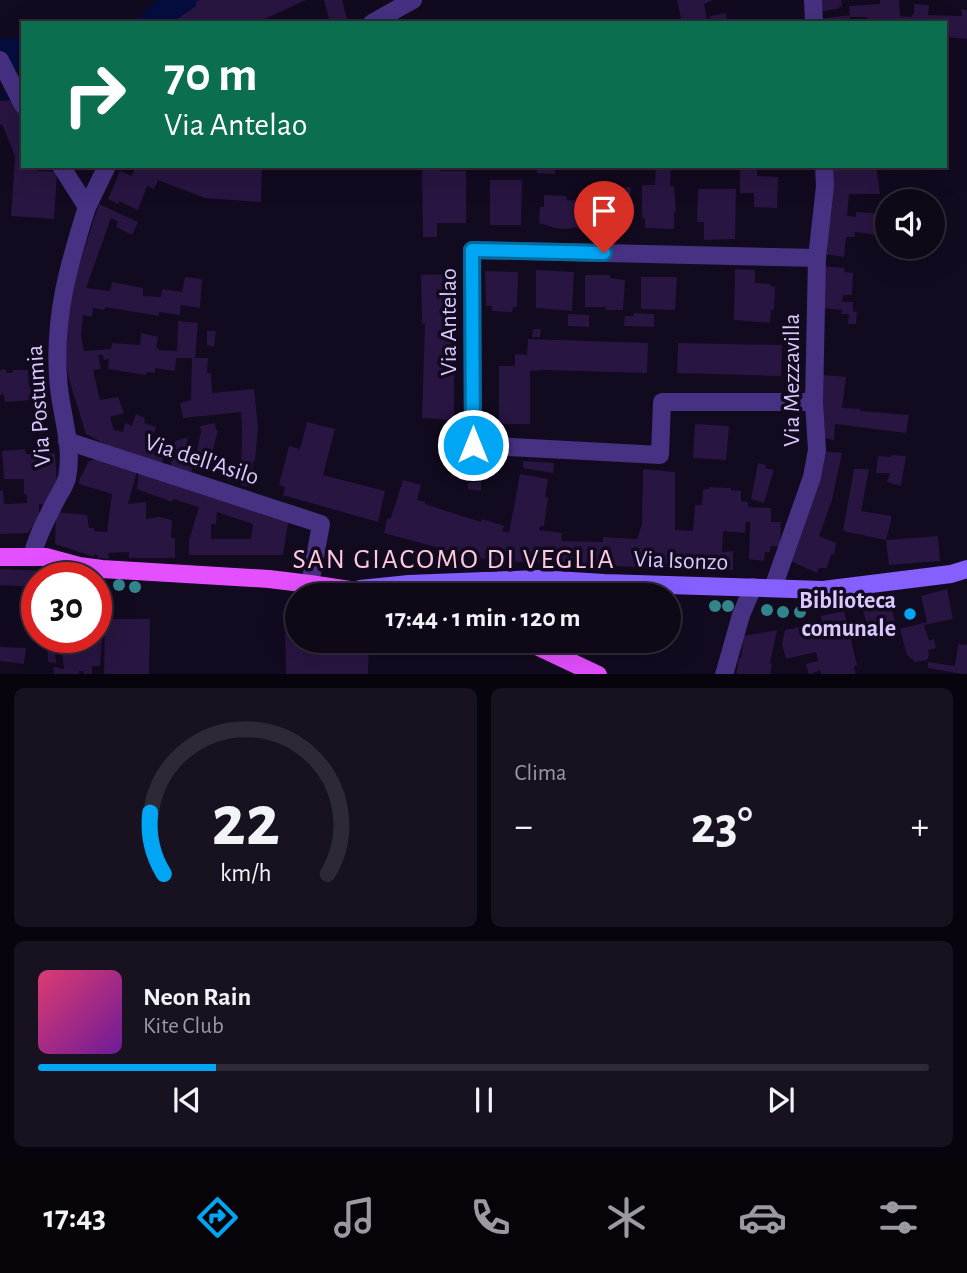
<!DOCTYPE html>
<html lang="it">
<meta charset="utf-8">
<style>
:root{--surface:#0e0817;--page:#171120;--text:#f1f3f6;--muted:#9b9aa1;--line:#2e2936;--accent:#00a5f3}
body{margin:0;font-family:"Alegreya Sans",sans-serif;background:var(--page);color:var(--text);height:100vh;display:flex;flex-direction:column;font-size:26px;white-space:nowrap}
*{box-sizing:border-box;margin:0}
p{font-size:23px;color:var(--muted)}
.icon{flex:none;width:38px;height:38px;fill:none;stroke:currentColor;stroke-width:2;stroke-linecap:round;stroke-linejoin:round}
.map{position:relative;height:674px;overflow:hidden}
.drawer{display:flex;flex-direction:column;gap:14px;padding:14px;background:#08040d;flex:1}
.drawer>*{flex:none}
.guide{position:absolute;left:21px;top:21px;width:926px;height:147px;border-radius:0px;box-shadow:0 7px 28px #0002,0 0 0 2px var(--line);background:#0b6e4f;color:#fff;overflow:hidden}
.tools{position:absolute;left:875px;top:189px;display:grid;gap:14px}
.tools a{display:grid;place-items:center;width:70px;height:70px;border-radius:50%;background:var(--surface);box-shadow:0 7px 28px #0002,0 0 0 2px var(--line);font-size:35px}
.speed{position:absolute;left:21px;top:562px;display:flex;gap:14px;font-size:35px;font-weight:700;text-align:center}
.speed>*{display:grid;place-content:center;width:91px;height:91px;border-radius:50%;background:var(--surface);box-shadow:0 7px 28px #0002,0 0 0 2px var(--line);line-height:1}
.speed .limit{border:10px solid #d22;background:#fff;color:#111}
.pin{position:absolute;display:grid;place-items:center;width:60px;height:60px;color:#fff;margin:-72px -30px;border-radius:50% 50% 50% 0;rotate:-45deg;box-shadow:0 0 7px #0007}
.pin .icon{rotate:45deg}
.me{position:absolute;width:77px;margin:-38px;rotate:0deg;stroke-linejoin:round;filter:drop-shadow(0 0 5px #0008)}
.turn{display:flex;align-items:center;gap:24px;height:147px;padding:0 28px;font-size:32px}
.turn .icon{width:91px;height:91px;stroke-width:2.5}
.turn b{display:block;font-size:49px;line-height:60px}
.big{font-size:52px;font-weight:700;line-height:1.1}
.drawer .card{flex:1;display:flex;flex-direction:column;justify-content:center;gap:10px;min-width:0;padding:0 24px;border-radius:10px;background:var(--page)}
.drawer .dial{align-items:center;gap:0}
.dial svg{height:182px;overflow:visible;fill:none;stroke:var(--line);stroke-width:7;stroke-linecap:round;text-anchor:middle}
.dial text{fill:var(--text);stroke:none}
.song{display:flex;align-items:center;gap:21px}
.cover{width:84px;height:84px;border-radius:10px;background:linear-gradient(135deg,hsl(340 70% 55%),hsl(280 70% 35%))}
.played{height:7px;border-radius:4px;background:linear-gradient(90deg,var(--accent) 20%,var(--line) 20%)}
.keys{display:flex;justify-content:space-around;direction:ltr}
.heat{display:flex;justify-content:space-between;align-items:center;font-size:38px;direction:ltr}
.drawer .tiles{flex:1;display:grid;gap:14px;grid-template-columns:1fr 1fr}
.card:last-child{grid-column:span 2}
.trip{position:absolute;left:285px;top:583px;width:396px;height:70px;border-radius:35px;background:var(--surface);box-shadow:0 7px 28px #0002,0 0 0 2px var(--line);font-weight:700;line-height:70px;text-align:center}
.menu{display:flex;height:112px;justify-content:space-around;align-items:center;background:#060309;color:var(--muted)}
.menu .icon{width:49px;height:49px}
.menu .on{color:var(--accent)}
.menu b{font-size:32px;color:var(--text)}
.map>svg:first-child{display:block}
.green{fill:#0d2429}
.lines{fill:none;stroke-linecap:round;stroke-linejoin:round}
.stream{stroke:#040d3d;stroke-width:5}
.river{stroke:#040d3d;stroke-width:32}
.building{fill:#281541;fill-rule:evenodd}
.street{stroke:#463182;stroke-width:18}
.secondary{stroke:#865fff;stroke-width:18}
.primary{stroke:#e44fff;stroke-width:18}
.tree{fill:#31858b}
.route-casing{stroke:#006b9e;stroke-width:18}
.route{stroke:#00a5f3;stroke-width:12}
.poi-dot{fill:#00a5f3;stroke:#120a1f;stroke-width:2.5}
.labels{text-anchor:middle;stroke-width:7;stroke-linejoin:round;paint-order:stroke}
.street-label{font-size:24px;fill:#dac8ff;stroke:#120a1f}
.poi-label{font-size:24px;font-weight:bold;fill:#dac8ff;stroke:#120a1f;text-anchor:end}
.quarter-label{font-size:28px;letter-spacing:2px;fill:#ffcae0;stroke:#120a1f}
</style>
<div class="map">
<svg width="967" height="675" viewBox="0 0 967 675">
<rect width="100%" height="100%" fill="#120a1f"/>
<path class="green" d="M458,591H518V595H457Z"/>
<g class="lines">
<path class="stream" d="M0,96L14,94"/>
<g class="river">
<path d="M155,23L182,0"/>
<path d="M0,55L23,53"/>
</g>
</g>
<g class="building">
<path d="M199,0H306L258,22V19L250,23H171L196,6L195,3Z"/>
<path d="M324,0H342L348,23H330Z"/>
<path d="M677,0H713L704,4L708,23H682Z"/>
<path d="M816,0H841L842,6L837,9L818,12Z"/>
<path d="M880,0H899L900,16L912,17V14L914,15V4L929,5L928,15L962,16L961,9L967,10V39L945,37V23H867V17H850L849,6L880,4Z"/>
<path d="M726,13L727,23H711L710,16Z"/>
<path d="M850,15V23H818V19Z"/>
<path d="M14,100L23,116V166H37V171L57,172L54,219L11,216L15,156L2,124L0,125V101Z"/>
<path d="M135,166H262L261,202L205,198L158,180L154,189L147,186L138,210L119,201V204L108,199L120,171L132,176Z"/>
<path d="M422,166H440V171H466V223H437V237H423Z"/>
<path d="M537,166H555V174L537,173Z"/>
<path d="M656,166H671L670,186H674L676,212H674V229L645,228V218H642V185H655Z"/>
<path d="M832,166H876L880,194H849L847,216L856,217V212L887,214L885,236L855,232V237H846L844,257L824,254L828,216H831Z"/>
<path d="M740,169H757V176L778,177L777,208L754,207V193H740Z"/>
<path d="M490,180H522L521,225H490Z"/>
<path d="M631,187L629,227L596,226L597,188Z"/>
<path d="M698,189H736L735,239L704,240V222H697Z"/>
<path d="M544,195L566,196L567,200L583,201V227L565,229L555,228L539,223L540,207H544Z"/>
<path d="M99,204L138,222L132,235L116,227L118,222L111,218L86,288L110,291L112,282L143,288V296L161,297L162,289L182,292L185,277L202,279L200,308L181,305L180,315L159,312V316L105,307L104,310L93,308L92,317L83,315L81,336L84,351L111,349L112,343L140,345L141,333L158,337L156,348H159L158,350L177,351L178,321L198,323L195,358H208L207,373H211L212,393L254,389L258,428L255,461H253L250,487L241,485L242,430L241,412L183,418L180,403L191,400L192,358H176L175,371L155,368V373L147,372L146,375L108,369L109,359L104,360L103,355H98L101,369L93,370L100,400L118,397L124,413L110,417L114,430L123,432L125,423L132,426L136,414L145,418L144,423L156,427L151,441L168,446L161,465L109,446L86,434L68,376L64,339L72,287Z"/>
<path d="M823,266L845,268L844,272L853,273L852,295H843L842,302H853V311L857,312L856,324H848L849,314H841L842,310L822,308Z"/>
<path d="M735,269L755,270V283L770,284V286L775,287L774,310H771L770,323L734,320Z"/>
<path d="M536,270L574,272L572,311L536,308Z"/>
<path d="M485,271L518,272L517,307H513L512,312L492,311V306H486Z"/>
<path d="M455,274L454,412L452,420L422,418L425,323L422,324L421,275Z"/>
<path d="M585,275H610V278L625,280L623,310H606V307H585Z"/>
<path d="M641,277H677L675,310L641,309Z"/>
<path d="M634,313L654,314V327L624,326L625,316H634Z"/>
<path d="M568,314L589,315V327L568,326Z"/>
<path d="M533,329H541L540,337H532Z"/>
<path d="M207,331H216L214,347L207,345Z"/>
<path d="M528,339L648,343L647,373L545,370L530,371V424H499V366H515V354L527,355Z"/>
<path d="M678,343L782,345L781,376L677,373Z"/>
<path d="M6,369V373H12L13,370H28L29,387H32L31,400L5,402L4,394L0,395V370Z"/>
<path d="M823,375L846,377L842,408L861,409L860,411L909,415L906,433L835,424L834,440L820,437Z"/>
<rect x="35" y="386" width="8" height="14"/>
<path d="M307,422L335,429L323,475L385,491L378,522L283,495L285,487L279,485L289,446L300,449Z"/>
<path d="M215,423L216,430H218L210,462L195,458L191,473L170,468L175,441L188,437L185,453L196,456L201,432L200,426Z"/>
<path d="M695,424L729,426L726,460L693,458Z"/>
<path d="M25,449L26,454L55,453L57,485L44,505L39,504V517L28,533L0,534V491L3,490L4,504L27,503V495L24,494V479H4L2,451Z"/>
<path d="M821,451L842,453L832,500L819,536L836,543L834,555L831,554L827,568H819L817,573L788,560Z"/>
<path d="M891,455L906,456L901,486L887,482L890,473H876L878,456L891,457Z"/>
<path d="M102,458L137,471L128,504L146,502V519L159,517L172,520L171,538H175V558H129V552L108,553L109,559L98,558V555H94V557L55,544L56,512L87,515L89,528H94V531L107,532L112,494L79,484L80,478L89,461Z"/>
<path d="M523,461L554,463L553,473L523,468Z"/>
<path d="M758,463L766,465L765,468L774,470L764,503L751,499Z"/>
<path d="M139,469L289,517L283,555H189V540L199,507L173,499L172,502L137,489ZM217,512L253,524L251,539H211V524H216Z"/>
<path d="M643,469L675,472V530L693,531L695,505H702L703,490L705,489H709V487L731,488V490L741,491V501L748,502V507L771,508V522H781L780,546H771L770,552H765L764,561L749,559L750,522H746L745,533L723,531L722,552L733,551V570L679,569L500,561L472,557L384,533L387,519L391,518L403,480L421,485L417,500L425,502V504L481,522L482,519L504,526L502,531L509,533L520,474L548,479L545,497L548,498L544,526H540L539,530L562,533L561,541L603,542V537L637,539L642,525Z"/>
<path d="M854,469H869L861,511L892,516L886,540L843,531Z"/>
<path d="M473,482H481V491L468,489V483Z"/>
<path d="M938,536L940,561L889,565L886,540Z"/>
<path d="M50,568H54L66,578H37V587L0,585V569L49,571Z"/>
<path d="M947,589L953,619L924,625L929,641L934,639L936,648L928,650L929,655L927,660L915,662L907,655L900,629L927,622L921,596Z"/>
<path d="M890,604L896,624L869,631L863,611Z"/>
<path d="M844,611L857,665L854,666L856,675H824L821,674L820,670L809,675L806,664L818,661L816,652L786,659L782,644L785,630L822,622L821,616Z"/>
<path d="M105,619H150L149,675H104Z"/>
<path d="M103,626L100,666H92V674L84,675L83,671H79V675H54L53,667L64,669L60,637H96V627Z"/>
<path d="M285,626H298V640H369L368,675H286Z"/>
<path d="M777,630L770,663L772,664L770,675H736L739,658H741L744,636Z"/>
<path d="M54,640L55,653L56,663L48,662L47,641Z"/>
<path d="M421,640H431L426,654L419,651Z"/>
<path d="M610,640H633V650L611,648Z"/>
<path d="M958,644L967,645V675L928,668V662L955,666Z"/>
<path d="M0,647L26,648L24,664L0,661Z"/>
</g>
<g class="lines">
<g class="street">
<path d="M813,0L814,23"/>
<path d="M372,23L413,0"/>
<path d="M0,60L23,105"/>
<path d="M87,207L107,166"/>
<path d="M814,402H662L660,455L473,445L472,250L817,258"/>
<path d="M67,441L321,524L310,584"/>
<path d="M32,556C37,536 46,520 55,502C59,494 65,486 67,478C74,444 59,409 58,376C54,315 69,264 87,207L61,166"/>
<path d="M773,588L812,477L817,450L814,402L817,258L825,186L824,166"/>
<path d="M724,675L741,615L753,587"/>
</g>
<path class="secondary" d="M360,589L409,584L538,579L604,583L823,590L951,574L967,569"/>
<g class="primary">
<path d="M0,557H46L79,566L102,569L269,579L310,584L383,595"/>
<path d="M524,640L598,675"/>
</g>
</g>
<g class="tree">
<circle cx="119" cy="585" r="6"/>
<circle cx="135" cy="587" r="6"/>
<circle cx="715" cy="606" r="6"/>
<circle cx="728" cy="606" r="6"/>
<circle cx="767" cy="610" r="6"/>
<circle cx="783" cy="612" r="6"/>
<circle cx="800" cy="612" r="6"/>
<circle cx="577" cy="649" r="6"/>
</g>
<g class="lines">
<defs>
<path id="route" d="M473,445L472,250L604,253"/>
</defs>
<use href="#route" class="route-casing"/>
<use href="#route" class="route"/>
</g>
<circle class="poi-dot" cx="910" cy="614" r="7"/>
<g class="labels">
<g class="street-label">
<text transform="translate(448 322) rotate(-90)" y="8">Via Antelao</text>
<text transform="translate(791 380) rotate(-90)" y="8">Via Mezzavilla</text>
<text transform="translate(38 406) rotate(-94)" y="8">Via Postumia</text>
<text transform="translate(202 459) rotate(18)" y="8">Via dell'Asilo</text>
<text transform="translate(681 560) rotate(2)" y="8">Via Isonzo</text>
</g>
<g class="poi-label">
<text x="896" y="608">Biblioteca<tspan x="896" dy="28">comunale</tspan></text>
</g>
<g class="quarter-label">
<text x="454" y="568">SAN GIACOMO DI VEGLIA</text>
</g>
</g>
</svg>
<div class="tools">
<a><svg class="icon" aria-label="sound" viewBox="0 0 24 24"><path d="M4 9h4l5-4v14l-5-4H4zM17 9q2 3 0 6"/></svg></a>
</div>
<div class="speed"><div class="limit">30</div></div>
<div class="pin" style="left:604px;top:253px;background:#d93025"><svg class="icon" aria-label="arrive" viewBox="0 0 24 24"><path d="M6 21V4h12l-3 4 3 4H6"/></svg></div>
<svg class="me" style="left:473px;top:445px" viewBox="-20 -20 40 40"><circle r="17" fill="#00a5f3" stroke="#fff" stroke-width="3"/><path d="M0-11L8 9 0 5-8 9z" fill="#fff"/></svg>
<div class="trip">17:44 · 1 min · 120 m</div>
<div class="guide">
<div class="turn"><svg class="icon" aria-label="right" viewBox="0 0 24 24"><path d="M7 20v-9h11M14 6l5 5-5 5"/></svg><div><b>70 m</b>Via Antelao</div></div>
</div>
</div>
<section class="drawer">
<div class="tiles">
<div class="card dial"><svg viewBox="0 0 100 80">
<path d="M14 69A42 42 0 1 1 86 69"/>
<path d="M14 69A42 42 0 0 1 8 42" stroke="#00a5f3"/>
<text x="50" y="56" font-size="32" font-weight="700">22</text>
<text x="50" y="72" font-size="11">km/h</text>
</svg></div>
<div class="card"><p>Clima</p>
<div class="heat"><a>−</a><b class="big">23°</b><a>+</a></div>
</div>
<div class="card">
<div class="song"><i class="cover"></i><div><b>Neon Rain</b><p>Kite Club</p></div></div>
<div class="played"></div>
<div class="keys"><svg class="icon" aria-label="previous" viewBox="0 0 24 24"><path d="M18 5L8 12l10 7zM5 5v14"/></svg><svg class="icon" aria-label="pause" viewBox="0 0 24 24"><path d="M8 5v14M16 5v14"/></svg><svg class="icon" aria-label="next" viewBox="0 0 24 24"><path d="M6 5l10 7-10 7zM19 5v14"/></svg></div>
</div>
</div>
</section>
<nav class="menu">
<b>17:43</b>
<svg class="icon on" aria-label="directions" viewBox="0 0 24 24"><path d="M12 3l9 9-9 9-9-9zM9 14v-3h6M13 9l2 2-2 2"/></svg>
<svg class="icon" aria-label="music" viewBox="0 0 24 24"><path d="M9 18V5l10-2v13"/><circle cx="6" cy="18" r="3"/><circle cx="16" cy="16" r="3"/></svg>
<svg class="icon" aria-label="phone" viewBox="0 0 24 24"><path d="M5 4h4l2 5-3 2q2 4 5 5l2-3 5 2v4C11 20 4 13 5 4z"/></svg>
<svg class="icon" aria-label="climate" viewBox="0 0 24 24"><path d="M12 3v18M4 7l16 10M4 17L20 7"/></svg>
<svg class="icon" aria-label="car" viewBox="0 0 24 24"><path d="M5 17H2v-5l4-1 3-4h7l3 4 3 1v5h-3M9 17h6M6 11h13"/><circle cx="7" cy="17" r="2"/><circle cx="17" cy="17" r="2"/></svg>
<svg class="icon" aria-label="filters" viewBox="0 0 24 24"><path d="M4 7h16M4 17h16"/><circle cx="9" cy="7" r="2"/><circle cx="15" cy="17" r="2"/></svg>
</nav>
